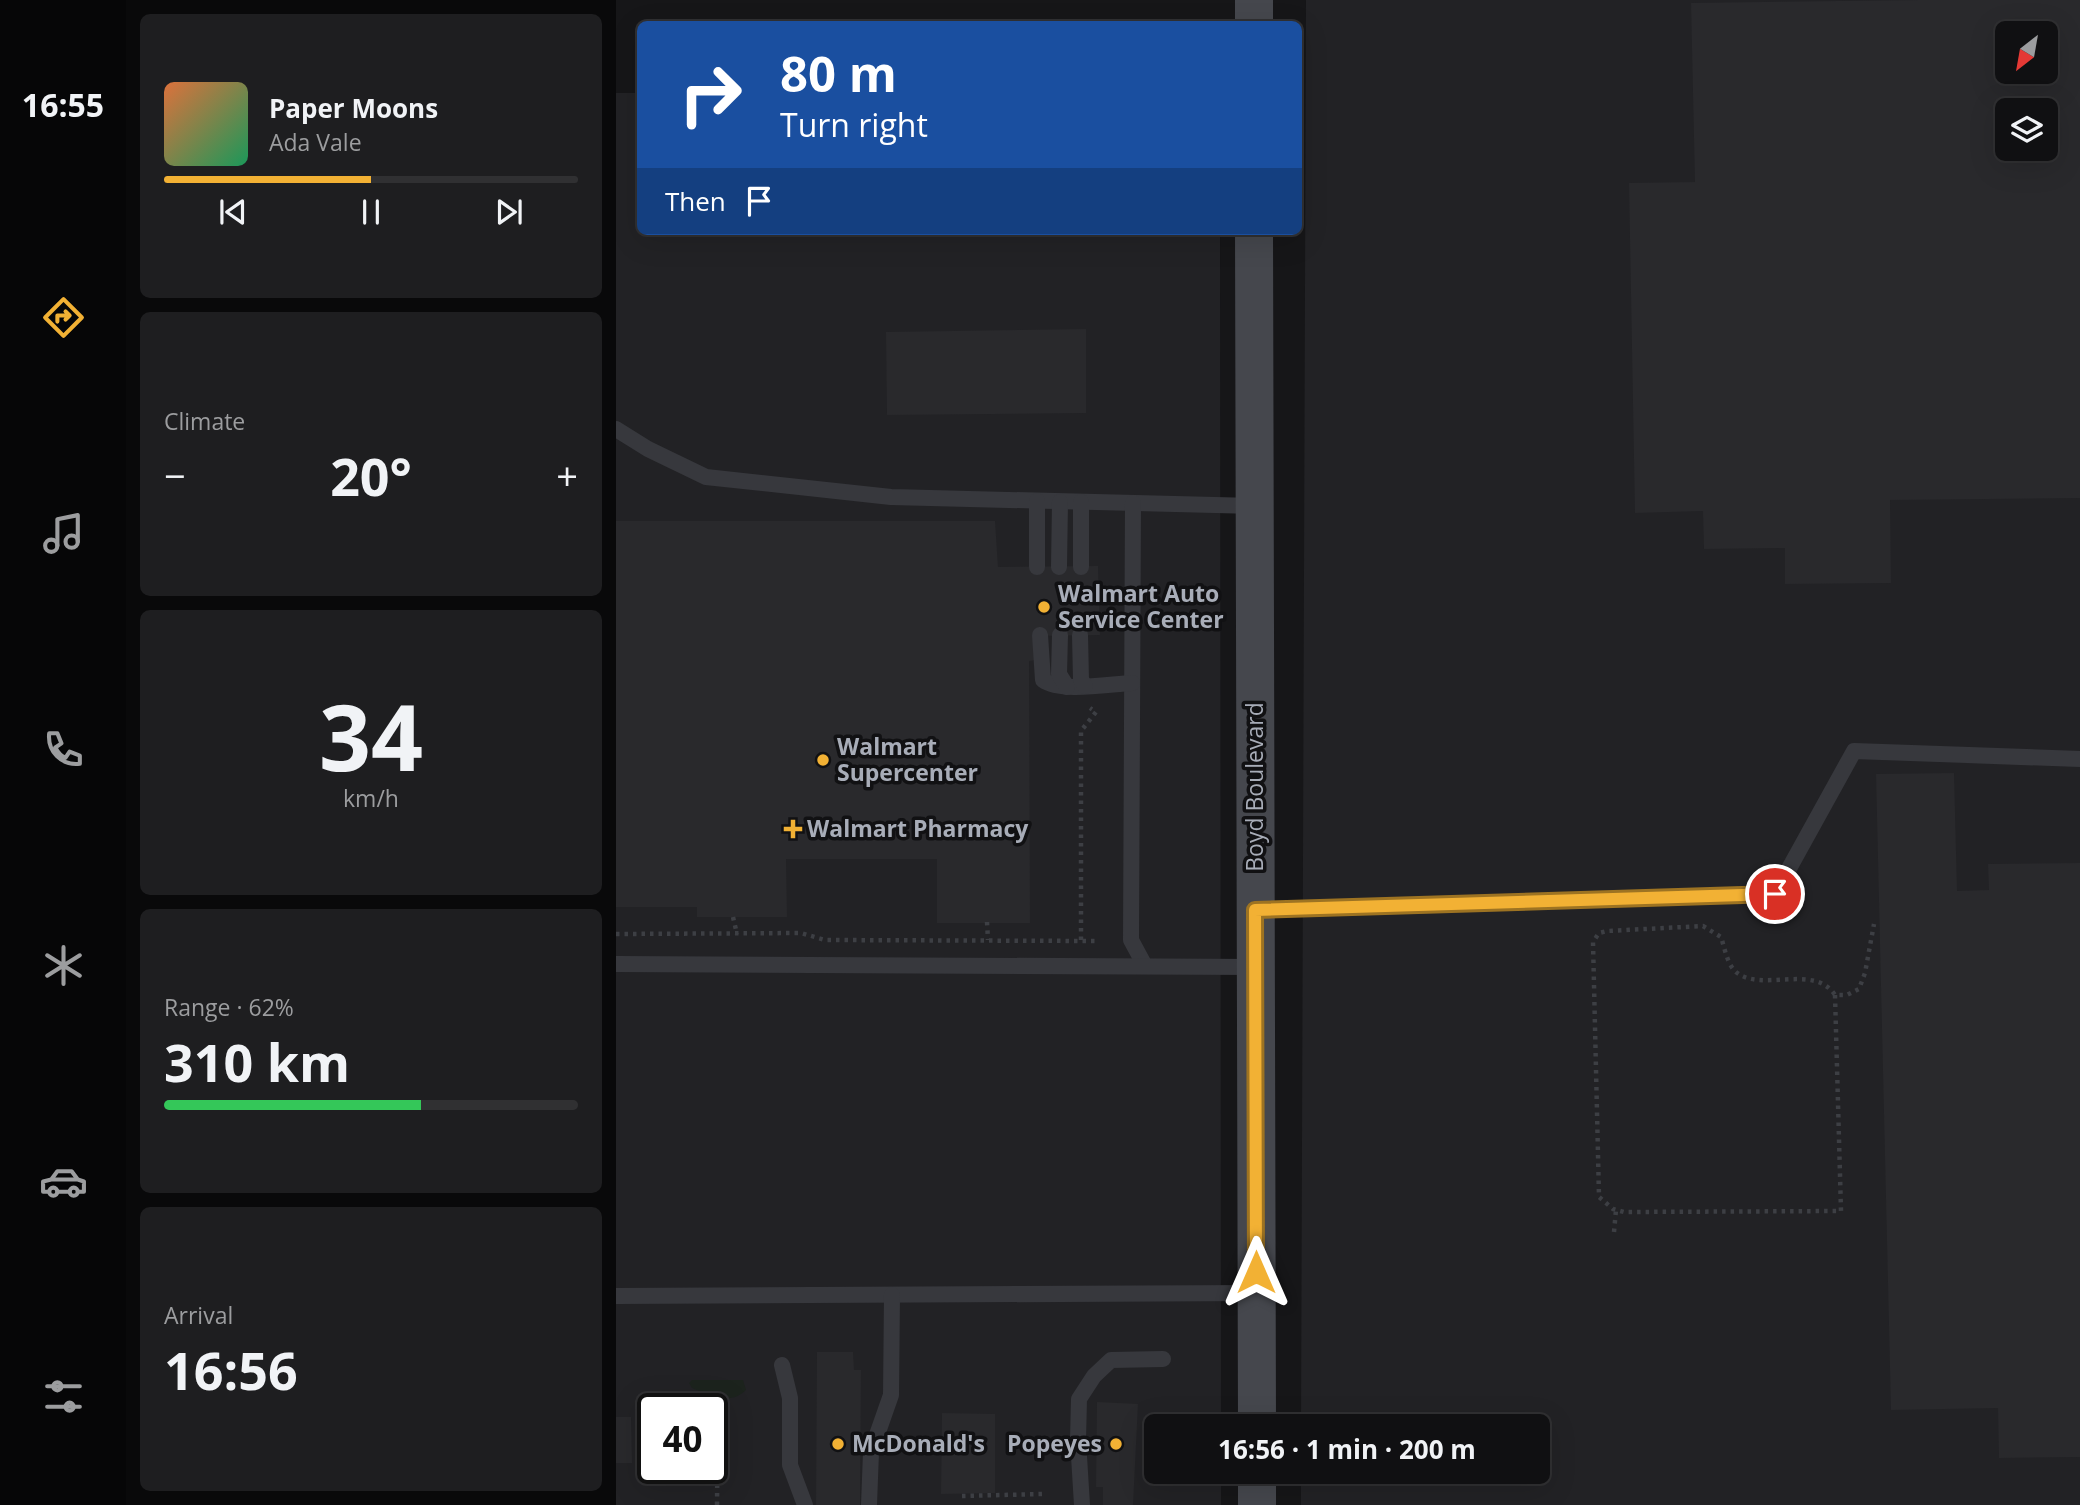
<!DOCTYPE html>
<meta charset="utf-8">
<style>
:root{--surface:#101012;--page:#1e1e20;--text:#f1f3f6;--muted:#9c9d9f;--line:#303032;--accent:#f2b134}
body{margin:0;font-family:"Open Sans",sans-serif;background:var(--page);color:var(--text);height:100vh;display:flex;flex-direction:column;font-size:26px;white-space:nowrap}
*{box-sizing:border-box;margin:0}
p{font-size:23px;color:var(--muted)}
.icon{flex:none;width:38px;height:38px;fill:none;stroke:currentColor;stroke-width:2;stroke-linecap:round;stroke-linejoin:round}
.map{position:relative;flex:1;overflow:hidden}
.panel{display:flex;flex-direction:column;gap:14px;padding:14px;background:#09090a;width:490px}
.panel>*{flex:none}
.hud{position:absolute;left:21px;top:21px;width:665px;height:214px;border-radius:10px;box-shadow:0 7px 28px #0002,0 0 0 2px var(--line);background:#1a4fa0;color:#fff;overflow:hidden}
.needle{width:46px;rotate:211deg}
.controls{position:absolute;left:1379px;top:21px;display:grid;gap:14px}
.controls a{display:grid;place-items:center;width:63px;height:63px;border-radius:10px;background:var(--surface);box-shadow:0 7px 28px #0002,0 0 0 2px var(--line);font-size:35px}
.speed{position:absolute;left:21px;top:1393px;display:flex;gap:14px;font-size:35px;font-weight:700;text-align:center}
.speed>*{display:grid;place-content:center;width:91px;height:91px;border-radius:50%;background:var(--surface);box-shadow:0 7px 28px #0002,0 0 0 2px var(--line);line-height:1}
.speed .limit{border:4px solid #111;border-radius:10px;background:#fff;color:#111}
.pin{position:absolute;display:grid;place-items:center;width:60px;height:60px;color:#fff;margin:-30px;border:4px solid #fff;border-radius:50%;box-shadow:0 2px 7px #0007}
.me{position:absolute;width:77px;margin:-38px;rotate:0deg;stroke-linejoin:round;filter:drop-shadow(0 0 5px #0008)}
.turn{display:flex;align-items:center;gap:24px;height:147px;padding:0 28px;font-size:32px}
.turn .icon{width:91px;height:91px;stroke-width:2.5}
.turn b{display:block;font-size:49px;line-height:60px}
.then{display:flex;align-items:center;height:66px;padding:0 28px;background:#0003;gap:14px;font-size:26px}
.big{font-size:52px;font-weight:700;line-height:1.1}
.panel .tile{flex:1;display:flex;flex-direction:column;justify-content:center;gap:10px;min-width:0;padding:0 24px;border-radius:10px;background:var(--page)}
.panel .dial{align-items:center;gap:0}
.dial b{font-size:91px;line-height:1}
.song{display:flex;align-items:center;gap:21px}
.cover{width:84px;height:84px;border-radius:10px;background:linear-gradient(135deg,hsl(20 70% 55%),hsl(150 70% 35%))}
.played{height:7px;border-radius:4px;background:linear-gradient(90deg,var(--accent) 50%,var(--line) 50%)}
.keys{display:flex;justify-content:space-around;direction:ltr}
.heat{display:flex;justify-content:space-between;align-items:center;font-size:38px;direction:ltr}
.charge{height:10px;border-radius:5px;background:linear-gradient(90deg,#34c759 62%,var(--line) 0)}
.trip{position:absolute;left:528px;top:1414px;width:406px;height:70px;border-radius:10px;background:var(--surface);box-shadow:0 7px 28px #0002,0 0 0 2px var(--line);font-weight:700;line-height:70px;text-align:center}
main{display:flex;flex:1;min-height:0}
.tab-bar{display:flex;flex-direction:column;width:126px;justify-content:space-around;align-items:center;background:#060607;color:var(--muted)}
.tab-bar .icon{width:49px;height:49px}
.tab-bar .on{color:var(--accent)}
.tab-bar b{font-size:32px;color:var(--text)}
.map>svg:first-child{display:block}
.built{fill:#222225;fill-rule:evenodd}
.green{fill:#1c231d}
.building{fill:#29292c;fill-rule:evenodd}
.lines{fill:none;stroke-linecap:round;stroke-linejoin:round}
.path{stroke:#3d3f44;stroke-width:4.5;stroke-dasharray:3.5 5;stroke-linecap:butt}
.lane{stroke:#37383d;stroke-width:16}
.secondary{stroke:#45474d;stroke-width:38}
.route-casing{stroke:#9d7322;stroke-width:18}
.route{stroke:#f2b134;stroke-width:12}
.poi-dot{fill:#f2b134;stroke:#111113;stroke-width:2.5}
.labels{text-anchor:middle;stroke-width:7;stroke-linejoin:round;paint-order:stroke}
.poi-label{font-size:23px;font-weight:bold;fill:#a8adb8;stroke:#111113;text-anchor:start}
.street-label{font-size:23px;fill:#a8adb8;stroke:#111113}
</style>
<main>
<nav class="tab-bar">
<b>16:55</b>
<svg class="icon on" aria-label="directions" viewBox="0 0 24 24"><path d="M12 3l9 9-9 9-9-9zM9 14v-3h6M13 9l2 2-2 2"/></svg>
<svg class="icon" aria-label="music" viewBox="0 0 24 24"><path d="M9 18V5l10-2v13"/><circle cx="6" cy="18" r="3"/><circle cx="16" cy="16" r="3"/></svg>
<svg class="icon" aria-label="phone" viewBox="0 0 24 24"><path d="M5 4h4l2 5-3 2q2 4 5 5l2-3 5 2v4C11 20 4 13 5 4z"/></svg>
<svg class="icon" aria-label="climate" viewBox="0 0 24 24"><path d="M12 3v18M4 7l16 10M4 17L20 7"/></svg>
<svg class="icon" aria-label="car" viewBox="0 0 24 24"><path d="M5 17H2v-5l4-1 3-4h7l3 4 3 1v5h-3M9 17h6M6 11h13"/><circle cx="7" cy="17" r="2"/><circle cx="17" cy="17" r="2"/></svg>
<svg class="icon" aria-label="filters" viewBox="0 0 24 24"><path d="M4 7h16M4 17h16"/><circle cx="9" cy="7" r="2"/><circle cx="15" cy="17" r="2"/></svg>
</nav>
<section class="panel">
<div class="tile">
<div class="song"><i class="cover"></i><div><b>Paper Moons</b><p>Ada Vale</p></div></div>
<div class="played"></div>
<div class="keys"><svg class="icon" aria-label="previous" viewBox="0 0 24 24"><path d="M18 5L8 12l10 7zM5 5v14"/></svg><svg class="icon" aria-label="pause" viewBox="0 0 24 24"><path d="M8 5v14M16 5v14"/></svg><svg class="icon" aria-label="next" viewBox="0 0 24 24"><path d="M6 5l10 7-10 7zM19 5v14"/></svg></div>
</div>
<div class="tile"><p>Climate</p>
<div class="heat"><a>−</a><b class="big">20°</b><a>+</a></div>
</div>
<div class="tile dial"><b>34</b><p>km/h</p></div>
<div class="tile"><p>Range · 62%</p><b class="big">310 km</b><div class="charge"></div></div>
<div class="tile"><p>Arrival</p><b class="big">16:56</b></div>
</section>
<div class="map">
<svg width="1464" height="1505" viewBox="0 0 1464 1505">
<rect width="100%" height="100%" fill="#161618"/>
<g class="built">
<path d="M690,0H1464V1505H685V1472H922V1426H685ZM1391,33H1430V72H1391ZM1391,110H1430V149H1391Z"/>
<path d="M0,93H24V231H604L605,1426H541V1472H605V1505H0ZM37,1409H96V1468H37Z"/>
</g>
<path class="green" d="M76,1380H127L130,1390C114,1406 94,1395 76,1388L73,1383Z"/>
<g class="building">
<path d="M1305,0H1464V498L1274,500L1275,583L1169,584V548L1088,549L1087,511L1019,513L1013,183L1079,182L1075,3ZM1391,33H1430V72H1391ZM1391,110H1430V149H1391Z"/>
<path d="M470,329V413L271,415L270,332Z"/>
<path d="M0,521H379L382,567L482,566L484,635L420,636V660L413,661L414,923H321V859H170L171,917H81V907H0Z"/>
<path d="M1338,773L1341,891L1373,890L1372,864L1464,863V1457L1383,1458L1382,1408L1275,1410L1260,774Z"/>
<path d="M201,1352H237L238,1370H245L244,1505H200Z"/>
<path d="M481,1402L522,1404L517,1505H487V1487H480Z"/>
<path d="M326,1413L379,1414V1493L325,1494Z"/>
<path d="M0,1417H15L16,1463H0Z"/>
</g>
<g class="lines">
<g class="path">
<path d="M117,917L121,934"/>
<path d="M371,922L372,940"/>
<path d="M0,934L185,933L209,940L481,941"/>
<path d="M465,940V731L480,712L474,708"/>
<path d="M1219,995L1225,1211L1008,1212L997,1209L983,1197L977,942L983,933L991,931L1087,926L1105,937C1109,949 1111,964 1120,972C1145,993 1198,963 1219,995H1231L1243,989L1249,973L1258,924"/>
<path d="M998,1232L1000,1210"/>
<path d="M346,1496L427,1494"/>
<path d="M101,1505L102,1399"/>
</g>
<g class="lane">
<path d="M0,429L32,449L90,477L275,497L639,506"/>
<path d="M517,503L515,940L529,966"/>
<path d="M421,567V501"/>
<path d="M443,567L444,502"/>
<path d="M465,567V502"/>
<path d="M424,635L427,680C445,693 493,684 516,683"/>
<path d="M444,635L443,674L451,687"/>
<path d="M464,635L465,680L469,686"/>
<path d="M640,910L1159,894L1238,751L1464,759"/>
<path d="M0,964L640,967"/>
<path d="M0,1296L640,1293"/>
<path d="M166,1365L174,1398V1465L189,1505"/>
<path d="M253,1505L255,1452L275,1395L276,1295"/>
<path d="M466,1505L462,1440L463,1399L478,1376L495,1360L547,1359"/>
</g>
<g class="secondary">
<path d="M638,24V0"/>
<path d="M638,231L641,1426"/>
<path d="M641,1472V1505"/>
</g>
</g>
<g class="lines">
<defs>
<path id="route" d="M640,1272L639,910L1159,894"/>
</defs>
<use href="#route" class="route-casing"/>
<use href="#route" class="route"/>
</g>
<g class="poi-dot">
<circle cx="428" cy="607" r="7"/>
<circle cx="207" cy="760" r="7"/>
<path d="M173.5 818.5h7v7h7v7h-7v7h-7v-7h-7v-7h7z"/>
<circle cx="222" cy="1444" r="7"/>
<circle cx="500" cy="1444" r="7"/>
</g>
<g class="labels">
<g class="poi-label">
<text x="442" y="602">Walmart Auto<tspan x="442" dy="26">Service Center</tspan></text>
<text x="221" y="755">Walmart<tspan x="221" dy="26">Supercenter</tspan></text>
<text x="191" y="837">Walmart Pharmacy</text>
<text x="236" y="1452">McDonald's</text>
<text x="486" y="1452" text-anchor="end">Popeyes</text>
</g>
<g class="street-label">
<text transform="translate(639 787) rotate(-90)" y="8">Boyd Boulevard</text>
</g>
</g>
</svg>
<div class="controls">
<a><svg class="needle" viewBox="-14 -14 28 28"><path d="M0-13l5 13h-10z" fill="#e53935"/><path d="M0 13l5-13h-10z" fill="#9c9d9f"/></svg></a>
<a><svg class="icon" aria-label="layers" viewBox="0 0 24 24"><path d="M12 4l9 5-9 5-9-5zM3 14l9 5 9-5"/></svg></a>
</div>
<div class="speed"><div class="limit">40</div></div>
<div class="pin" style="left:1159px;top:894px;background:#d93025"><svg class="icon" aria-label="arrive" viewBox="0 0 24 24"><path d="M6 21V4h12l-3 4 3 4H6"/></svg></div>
<svg class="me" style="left:640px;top:1272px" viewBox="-20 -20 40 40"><path d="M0-17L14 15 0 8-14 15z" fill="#f2b134" stroke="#fff" stroke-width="4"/></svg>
<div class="trip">16:56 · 1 min · 200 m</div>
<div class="hud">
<div class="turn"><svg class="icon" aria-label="right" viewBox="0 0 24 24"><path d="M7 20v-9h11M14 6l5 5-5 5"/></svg><div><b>80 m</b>Turn right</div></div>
<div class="then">Then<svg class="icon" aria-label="arrive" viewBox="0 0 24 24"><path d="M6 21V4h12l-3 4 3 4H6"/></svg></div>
</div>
</div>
</main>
